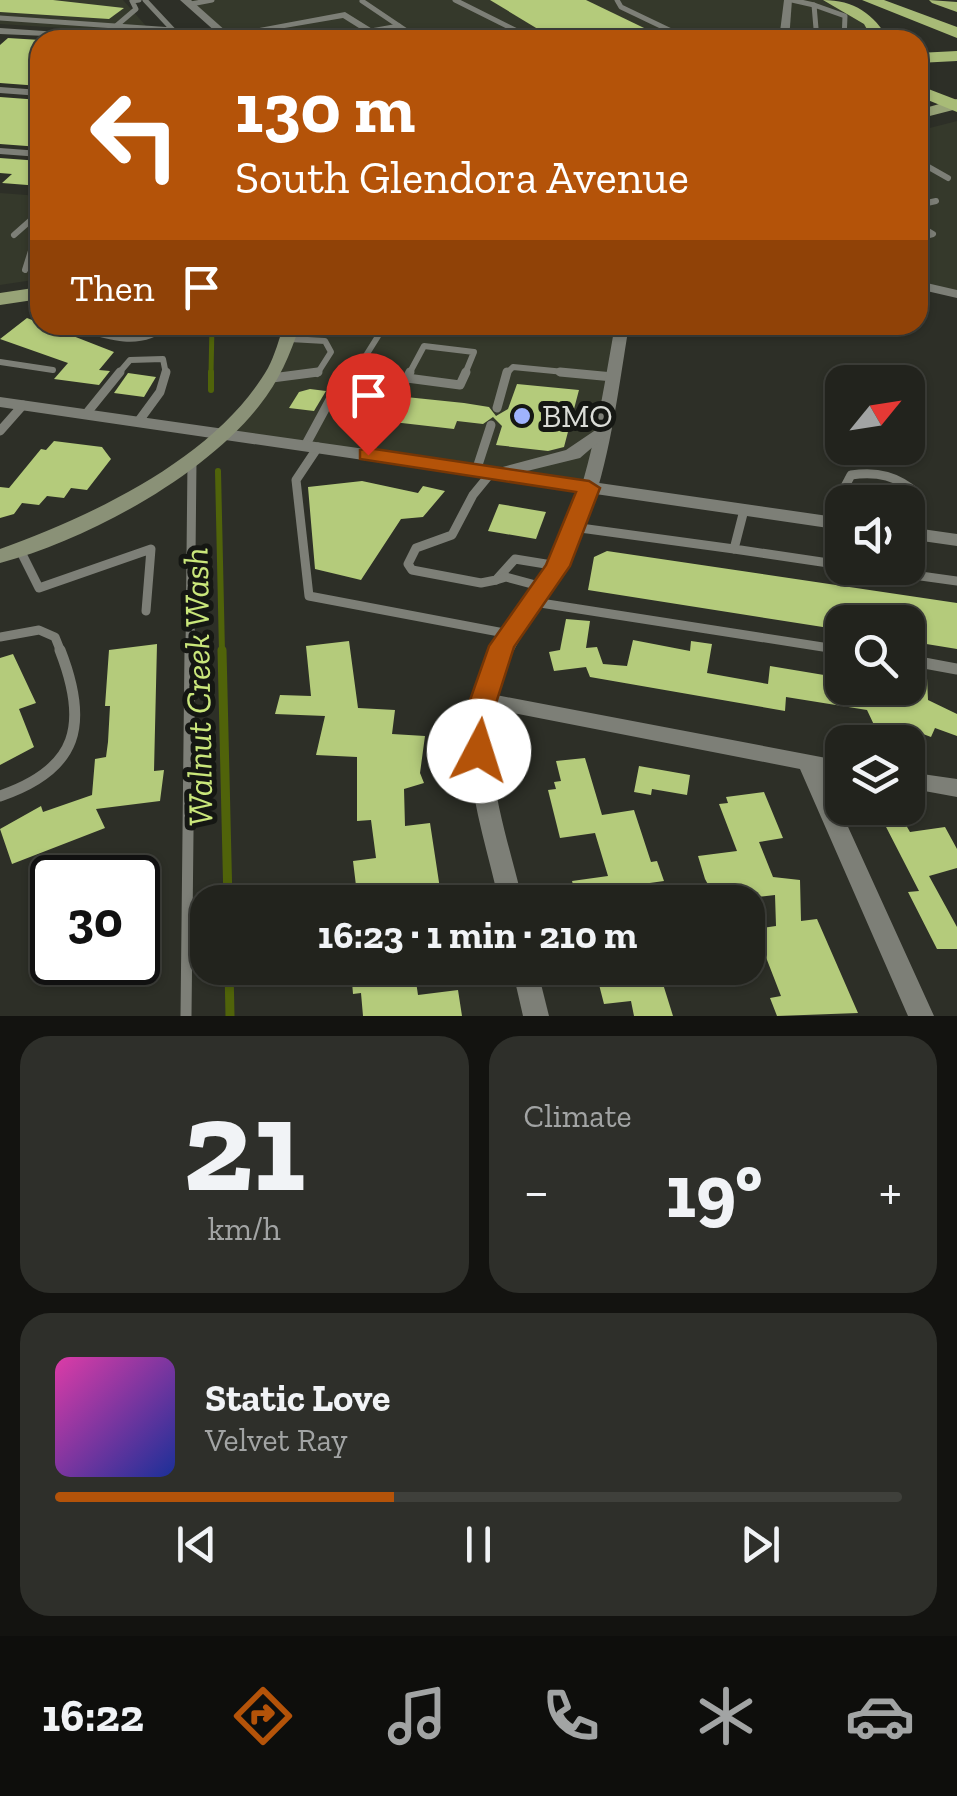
<!DOCTYPE html>
<meta charset="utf-8">
<style>
:root{--surface:#22231d;--page:#2e2f2a;--text:#f1f3f6;--muted:#a2a4a4;--line:#3f403b;--accent:#b45309}
body{margin:0;font-family:"Zilla Slab",serif;background:var(--page);color:var(--text);height:100vh;display:flex;flex-direction:column;font-size:38px;white-space:nowrap}
*{box-sizing:border-box;margin:0}
p{font-size:32px;color:var(--muted)}
.icon{flex:none;width:55px;height:55px;fill:none;stroke:currentColor;stroke-width:2;stroke-linecap:round;stroke-linejoin:round}
.map{position:relative;height:1016px;overflow:hidden}
.sheet{display:flex;flex-direction:column;gap:20px;padding:20px;background:#131310;flex:1}
.sheet>*{flex:none}
.top-card{position:absolute;left:30px;top:30px;width:898px;height:305px;border-radius:30px;box-shadow:0 2px 8px #0004,0 0 0 2px var(--line);background:#b45309;color:#fff;overflow:hidden}
.needle{width:65px;rotate:60deg}
.tools{position:absolute;left:825px;top:365px;display:grid;gap:20px}
.tools a{display:grid;place-items:center;width:100px;height:100px;border-radius:20px;background:var(--surface);box-shadow:0 2px 8px #0004,0 0 0 2px var(--line);font-size:50px}
.speed{position:absolute;left:30px;top:855px;display:flex;gap:20px;font-size:50px;font-weight:700;text-align:center}
.speed>*{display:grid;place-content:center;width:130px;height:130px;border-radius:50%;background:var(--surface);box-shadow:0 2px 8px #0004,0 0 0 2px var(--line);line-height:1}
.speed .limit{border:5px solid #111;border-radius:15px;background:#fff;color:#111}
.pin{position:absolute;display:grid;place-items:center;width:85px;height:85px;color:#fff;margin:-102px -42px;border-radius:50% 50% 50% 0;rotate:-45deg;box-shadow:0 0 10px #0007}
.pin .icon{rotate:45deg}
.me{position:absolute;width:110px;margin:-55px;rotate:5deg;stroke-linejoin:round;filter:drop-shadow(0 0 8px #0008)}
.turn{display:flex;align-items:center;gap:35px;height:210px;padding:0 40px;font-size:45px}
.turn .icon{width:130px;height:130px;stroke-width:2.5}
.turn b{display:block;font-size:70px;line-height:85px}
.then{display:flex;align-items:center;height:95px;padding:0 40px;background:#0003;gap:20px;font-size:38px}
.big{font-size:75px;font-weight:700;line-height:1.1}
.sheet .widget{flex:1;display:flex;flex-direction:column;justify-content:center;gap:15px;min-width:0;padding:0 35px;border-radius:30px;background:var(--page)}
.sheet .dial{align-items:center;gap:0}
.dial b{font-size:130px;line-height:1}
.song{display:flex;align-items:center;gap:30px}
.cover{width:120px;height:120px;border-radius:15px;background:linear-gradient(135deg,hsl(320 70% 55%),hsl(230 70% 35%))}
.played{height:10px;border-radius:5px;background:linear-gradient(90deg,var(--accent) 40%,var(--line) 40%)}
.keys{display:flex;justify-content:space-around;direction:ltr}
.heat{display:flex;justify-content:space-between;align-items:center;font-size:55px;direction:ltr}
.sheet .tiles{flex:1;display:grid;gap:20px;grid-template-columns:1fr 1fr}
.widget:last-child{grid-column:span 2}
.trip{position:absolute;left:190px;top:885px;width:575px;height:100px;border-radius:30px;background:var(--surface);box-shadow:0 2px 8px #0004,0 0 0 2px var(--line);font-weight:700;line-height:100px;text-align:center}
.tabs{display:flex;height:160px;justify-content:space-around;align-items:center;background:#0e0e0c;color:var(--muted)}
.tabs .icon{width:70px;height:70px}
.tabs .active{color:var(--accent)}
.tabs b{font-size:45px;color:var(--text)}
.map>svg:first-child{display:block}
.built{fill:#35392b}
.lines{fill:none;stroke-linecap:round;stroke-linejoin:round}
.stream-far2{stroke:#50630a;stroke-width:5}
.stream-far1{stroke:#50630a;stroke-width:6}
.stream{stroke:#50630a;stroke-width:9}
.building{fill:#b4cb7b}
.service-far3{stroke:#7d7f77;stroke-width:5}
.service-far2{stroke:#7d7f77;stroke-width:6}
.service-far1{stroke:#7d7f77;stroke-width:9}
.service{stroke:#7d7f77;stroke-width:11}
.minor{fill:#7d7f77;fill-rule:evenodd}
.tertiary{fill:#7d7f77;fill-rule:evenodd}
.secondary{fill:#8a9177;fill-rule:evenodd}
.primary{fill:#97a377;fill-rule:evenodd}
.motorway{fill:#a8bb77;fill-rule:evenodd}
.route{fill:#b45309;stroke:#753606;stroke-width:2.5}
.poi-dot{fill:#9fb3fd;stroke:#151713;stroke-width:4}
.labels{text-anchor:middle;stroke-width:10;stroke-linejoin:round;paint-order:stroke}
.poi-label{font-size:32px;fill:#dadcd7;stroke:#151713;text-anchor:start}
.water-label{font-size:35px;font-style:italic;fill:#cae77b;stroke:#151713}
</style>
<div class="map">
<svg width="957" height="1016" viewBox="0 0 957 1016">
<rect width="100%" height="100%" fill="#2d2f27"/>
<g class="built">
<path d="M0,0H123L153,34L0,24Z"/>
<path d="M185,0H830L855,11L881,40H231Z"/>
<path d="M957,121V294L918,285V131Z"/>
<path d="M0,193L40,196V279L0,285Z"/>
<path d="M292,325H622L589,488L222,433L262,390Z"/>
</g>
<g class="lines">
<path class="stream-far2" d="M211,374L212,325"/>
<g class="stream-far1">
<path d="M211,390V372"/>
<path d="M218,471L222,652"/>
</g>
<g class="stream">
<path d="M222,650L228,902"/>
<path d="M229,968L230,1016"/>
</g>
</g>
<g class="building">
<path d="M0,0H53L124,8L109,19L0,12Z"/>
<path d="M490,0H586L669,40H556Z"/>
<path d="M8,38L40,40V86L0,83V45Z"/>
<path d="M0,97L40,100V147L0,144Z"/>
<path d="M0,158L40,161V186L2,183L12,174L0,173Z"/>
<path d="M27,318L114,352L99,370L110,371L99,385L54,379L68,363L0,339Z"/>
<path d="M357,371L395,374L384,395L394,405L406,397L464,403L489,407L496,416L508,409L517,384L579,390L564,447L548,451L496,445L502,426L493,417L483,424L457,421L454,429L393,422L386,414L370,422L335,418L332,414Z"/>
<path d="M128,373L156,377L144,397L114,393Z"/>
<path d="M310,389L326,391L314,411L289,408L299,392Z"/>
<path d="M54,441L102,447L111,459L87,490L71,488L64,498L47,496L39,505L22,503L14,514L0,518V487L9,488L41,449L46,450Z"/>
<path d="M362,481L418,493L423,486L445,491L423,517L401,519L361,580L315,569L308,487Z"/>
<path d="M499,504L546,512L536,539L488,531Z"/>
<path d="M607,551L957,603V649L908,641V622H842V630L588,590L594,557Z"/>
<path d="M566,619L590,621L586,648L597,647L603,664L627,666L633,640L690,651L691,641L712,644L707,673L768,684L770,666L842,678V688H908V675L927,678L928,700L957,714V736L935,728L931,737L899,725L875,727L867,710L786,697L785,711L590,677L586,667L554,671L549,652L560,650Z"/>
<path d="M349,641L358,708L395,710L392,734L425,736L420,773L424,783L404,789L405,826L430,823L442,902H358L353,861L376,858L371,820L357,821V757L316,755L325,716L275,714L280,695L311,696L306,646Z"/>
<path d="M157,644L154,771L164,770L160,801L96,809L105,828L12,864L0,829L41,806L43,812L92,795L95,759L106,757L108,742L110,706H105L109,650Z"/>
<path d="M13,654L36,703L19,709L34,747L0,765V658Z"/>
<path d="M585,758L602,815L634,810L651,862L657,861L664,881L621,887L626,902H578L572,881L608,876L595,833L560,838L548,790L556,789L554,782L561,781L556,761Z"/>
<path d="M639,766L690,775L687,795L652,789L651,795L634,792Z"/>
<path d="M764,792L783,838L759,842L773,877L800,880L801,921L817,919L858,1013L777,1016L770,998L781,996L755,929L776,926L775,895L731,900L726,886L710,888L705,879L698,856L737,851L719,804L728,803L726,797Z"/>
<path d="M903,820L910,832L945,827L957,849V868L929,876L957,927V949H937L908,892L919,891L884,823Z"/>
<path d="M369,968H414L418,995L458,990L462,1016H363L361,993L353,994L351,970Z"/>
<path d="M636,968H658L673,1016H634L631,1001L604,1004L596,973Z"/>
</g>
<g class="lines">
<g class="service-far3">
<path d="M455,0L535,40"/>
<path d="M617,0L621,7L690,40"/>
<path d="M792,0L814,5"/>
<path d="M362,1L420,40"/>
<path d="M191,4L212,0"/>
<path d="M0,18L173,30L145,0"/>
<path d="M371,31L399,26"/>
<path d="M102,38L136,9L132,1L139,0"/>
<path d="M817,40L814,5L845,16L844,40"/>
</g>
<g class="service-far2">
<path d="M918,161L948,178"/>
<path d="M918,205L936,201"/>
<path d="M918,225L933,234L918,238"/>
<path d="M14,235L40,212"/>
<path d="M25,270L40,222"/>
<path d="M71,325C102,335 140,350 167,325"/>
<path d="M290,339L325,341L331,352L317,374"/>
<path d="M0,362L53,370"/>
<path d="M118,374L130,360L163,359L166,374"/>
<path d="M344,374L350,363L365,357L385,325"/>
<path d="M409,374L424,346L474,352L465,374"/>
<path d="M506,374L513,367L585,374"/>
</g>
<g class="service-far1">
<path d="M560,372L613,377"/>
<path d="M272,378L318,372"/>
<path d="M407,378L460,385L466,372"/>
<path d="M407,378L410,372"/>
<path d="M397,397L407,378"/>
<path d="M497,408L507,372"/>
<path d="M86,414L120,372"/>
<path d="M138,422L160,392L166,372"/>
<path d="M0,431L23,405"/>
<path d="M305,446L345,372"/>
<path d="M318,447L296,480L309,596L510,634"/>
<path d="M367,455L385,422"/>
<path d="M476,471L491,425"/>
<path d="M491,473L473,495L452,535L416,548L408,564L412,570L481,583L496,580L515,559L558,566"/>
<path d="M744,510L734,549L842,565"/>
<path d="M838,523L842,492L851,475C878,471 897,476 918,494L919,535"/>
<path d="M573,527L734,549"/>
<path d="M20,550L39,588L151,549L146,611"/>
<path d="M863,568L957,581"/>
<path d="M496,580L506,577L543,587"/>
<path d="M534,602L842,650"/>
<path d="M0,637L39,630L55,637L61,652"/>
<path d="M190,652L192,461"/>
</g>
<g class="service">
<path d="M908,660L957,669"/>
<path d="M0,796C79,769 89,724 60,650"/>
<path d="M186,1016L190,650"/>
</g>
<g class="minor">
<path d="M784,0H792L789,40H779Z"/>
<path d="M345,12L390,40H378L343,18L226,38L221,35Z"/>
<path d="M0,87L40,90V96L0,93Z"/>
<path d="M0,148L40,151V157L0,154Z"/>
<path d="M918,281L957,290V298L918,289Z"/>
<path d="M615,325H629C617,397 609,473 579,541C555,595 511,637 496,695L842,761V777L824,774L934,1016H908L800,769L493,709C484,775 508,839 523,902H499C485,837 458,766 473,699C487,639 537,595 562,540C592,472 602,397 615,325Z"/>
<path d="M908,772L957,779V797L908,788Z"/>
<path d="M512,968H537L549,1016H523Z"/>
</g>
<g class="tertiary">
<path d="M180,0H191L236,40H191L217,33Z"/>
<path d="M0,28L132,37L137,40L0,34Z"/>
<path d="M0,397L499,468L566,450L600,427L609,433L580,458L523,472L842,518V530L0,407Z"/>
<path d="M908,527L957,534V546L908,539Z"/>
</g>
<path class="secondary" d="M284,325H300C290,355 279,381 259,406C203,477 87,540 0,563V549C94,515 216,458 268,368C275,355 279,339 284,325Z"/>
<g class="primary">
<path d="M957,99V109L918,119V110Z"/>
<path d="M40,287V299L0,305V293Z"/>
</g>
<g class="motorway">
<path d="M823,0C854,0 874,14 889,40H873L864,24Z"/>
<path d="M862,0H884L957,27V38Z"/>
<path d="M929,0L957,2V12L932,3Z"/>
<path d="M957,51V61L918,63V53Z"/>
<path d="M918,85L957,100V112L918,96Z"/>
</g>
</g>
<path class="route" d="M368,448L589,481L600,488L570,566L514,647L497,700L489,758H469L465,751L470,700L489,646L546,565L576,492L360,459V450Z"/>
<circle class="poi-dot" cx="522" cy="416" r="10"/>
<g class="labels">
<g class="poi-label">
<text x="542" y="427">BMO</text>
</g>
<g class="water-label">
<text transform="translate(198 687) rotate(-91)" y="12">Walnut Creek Wash</text>
</g>
</g>
</svg>
<div class="tools">
<a><svg class="needle" viewBox="-14 -14 28 28"><path d="M0-13l5 13h-10z" fill="#e53935"/><path d="M0 13l5-13h-10z" fill="#a2a4a4"/></svg></a>
<a><svg class="icon" aria-label="sound" viewBox="0 0 24 24"><path d="M4 9h4l5-4v14l-5-4H4zM17 9q2 3 0 6"/></svg></a>
<a><svg class="icon" aria-label="search" viewBox="0 0 24 24"><circle cx="10" cy="10" r="6"/><path d="M15 15l6 6"/></svg></a>
<a><svg class="icon" aria-label="layers" viewBox="0 0 24 24"><path d="M12 4l9 5-9 5-9-5zM3 14l9 5 9-5"/></svg></a>
</div>
<div class="speed"><div class="limit">30</div></div>
<div class="pin" style="left:368px;top:455px;background:#d93025"><svg class="icon" aria-label="arrive" viewBox="0 0 24 24"><path d="M6 21V4h12l-3 4 3 4H6"/></svg></div>
<svg class="me" style="left:479px;top:751px" viewBox="-20 -20 40 40"><circle r="19" fill="#fff"/><path d="M0-13L10 11 0 6-10 11z" fill="#b45309"/></svg>
<div class="trip">16:23 · 1 min · 210 m</div>
<div class="top-card">
<div class="turn"><svg class="icon" aria-label="left" viewBox="0 0 24 24"><path d="M17 20v-9H6M10 6l-5 5 5 5"/></svg><div><b>130 m</b>South Glendora Avenue</div></div>
<div class="then">Then<svg class="icon" aria-label="arrive" viewBox="0 0 24 24"><path d="M6 21V4h12l-3 4 3 4H6"/></svg></div>
</div>
</div>
<section class="sheet">
<div class="tiles">
<div class="widget dial"><b>21</b><p>km/h</p></div>
<div class="widget"><p>Climate</p>
<div class="heat"><a>−</a><b class="big">19°</b><a>+</a></div>
</div>
<div class="widget">
<div class="song"><i class="cover"></i><div><b>Static Love</b><p>Velvet Ray</p></div></div>
<div class="played"></div>
<div class="keys"><svg class="icon" aria-label="previous" viewBox="0 0 24 24"><path d="M18 5L8 12l10 7zM5 5v14"/></svg><svg class="icon" aria-label="pause" viewBox="0 0 24 24"><path d="M8 5v14M16 5v14"/></svg><svg class="icon" aria-label="next" viewBox="0 0 24 24"><path d="M6 5l10 7-10 7zM19 5v14"/></svg></div>
</div>
</div>
</section>
<nav class="tabs">
<b>16:22</b>
<svg class="icon active" aria-label="directions" viewBox="0 0 24 24"><path d="M12 3l9 9-9 9-9-9zM9 14v-3h6M13 9l2 2-2 2"/></svg>
<svg class="icon" aria-label="music" viewBox="0 0 24 24"><path d="M9 18V5l10-2v13"/><circle cx="6" cy="18" r="3"/><circle cx="16" cy="16" r="3"/></svg>
<svg class="icon" aria-label="phone" viewBox="0 0 24 24"><path d="M5 4h4l2 5-3 2q2 4 5 5l2-3 5 2v4C11 20 4 13 5 4z"/></svg>
<svg class="icon" aria-label="climate" viewBox="0 0 24 24"><path d="M12 3v18M4 7l16 10M4 17L20 7"/></svg>
<svg class="icon" aria-label="car" viewBox="0 0 24 24"><path d="M5 17H2v-5l4-1 3-4h7l3 4 3 1v5h-3M9 17h6M6 11h13"/><circle cx="7" cy="17" r="2"/><circle cx="17" cy="17" r="2"/></svg>
</nav>
